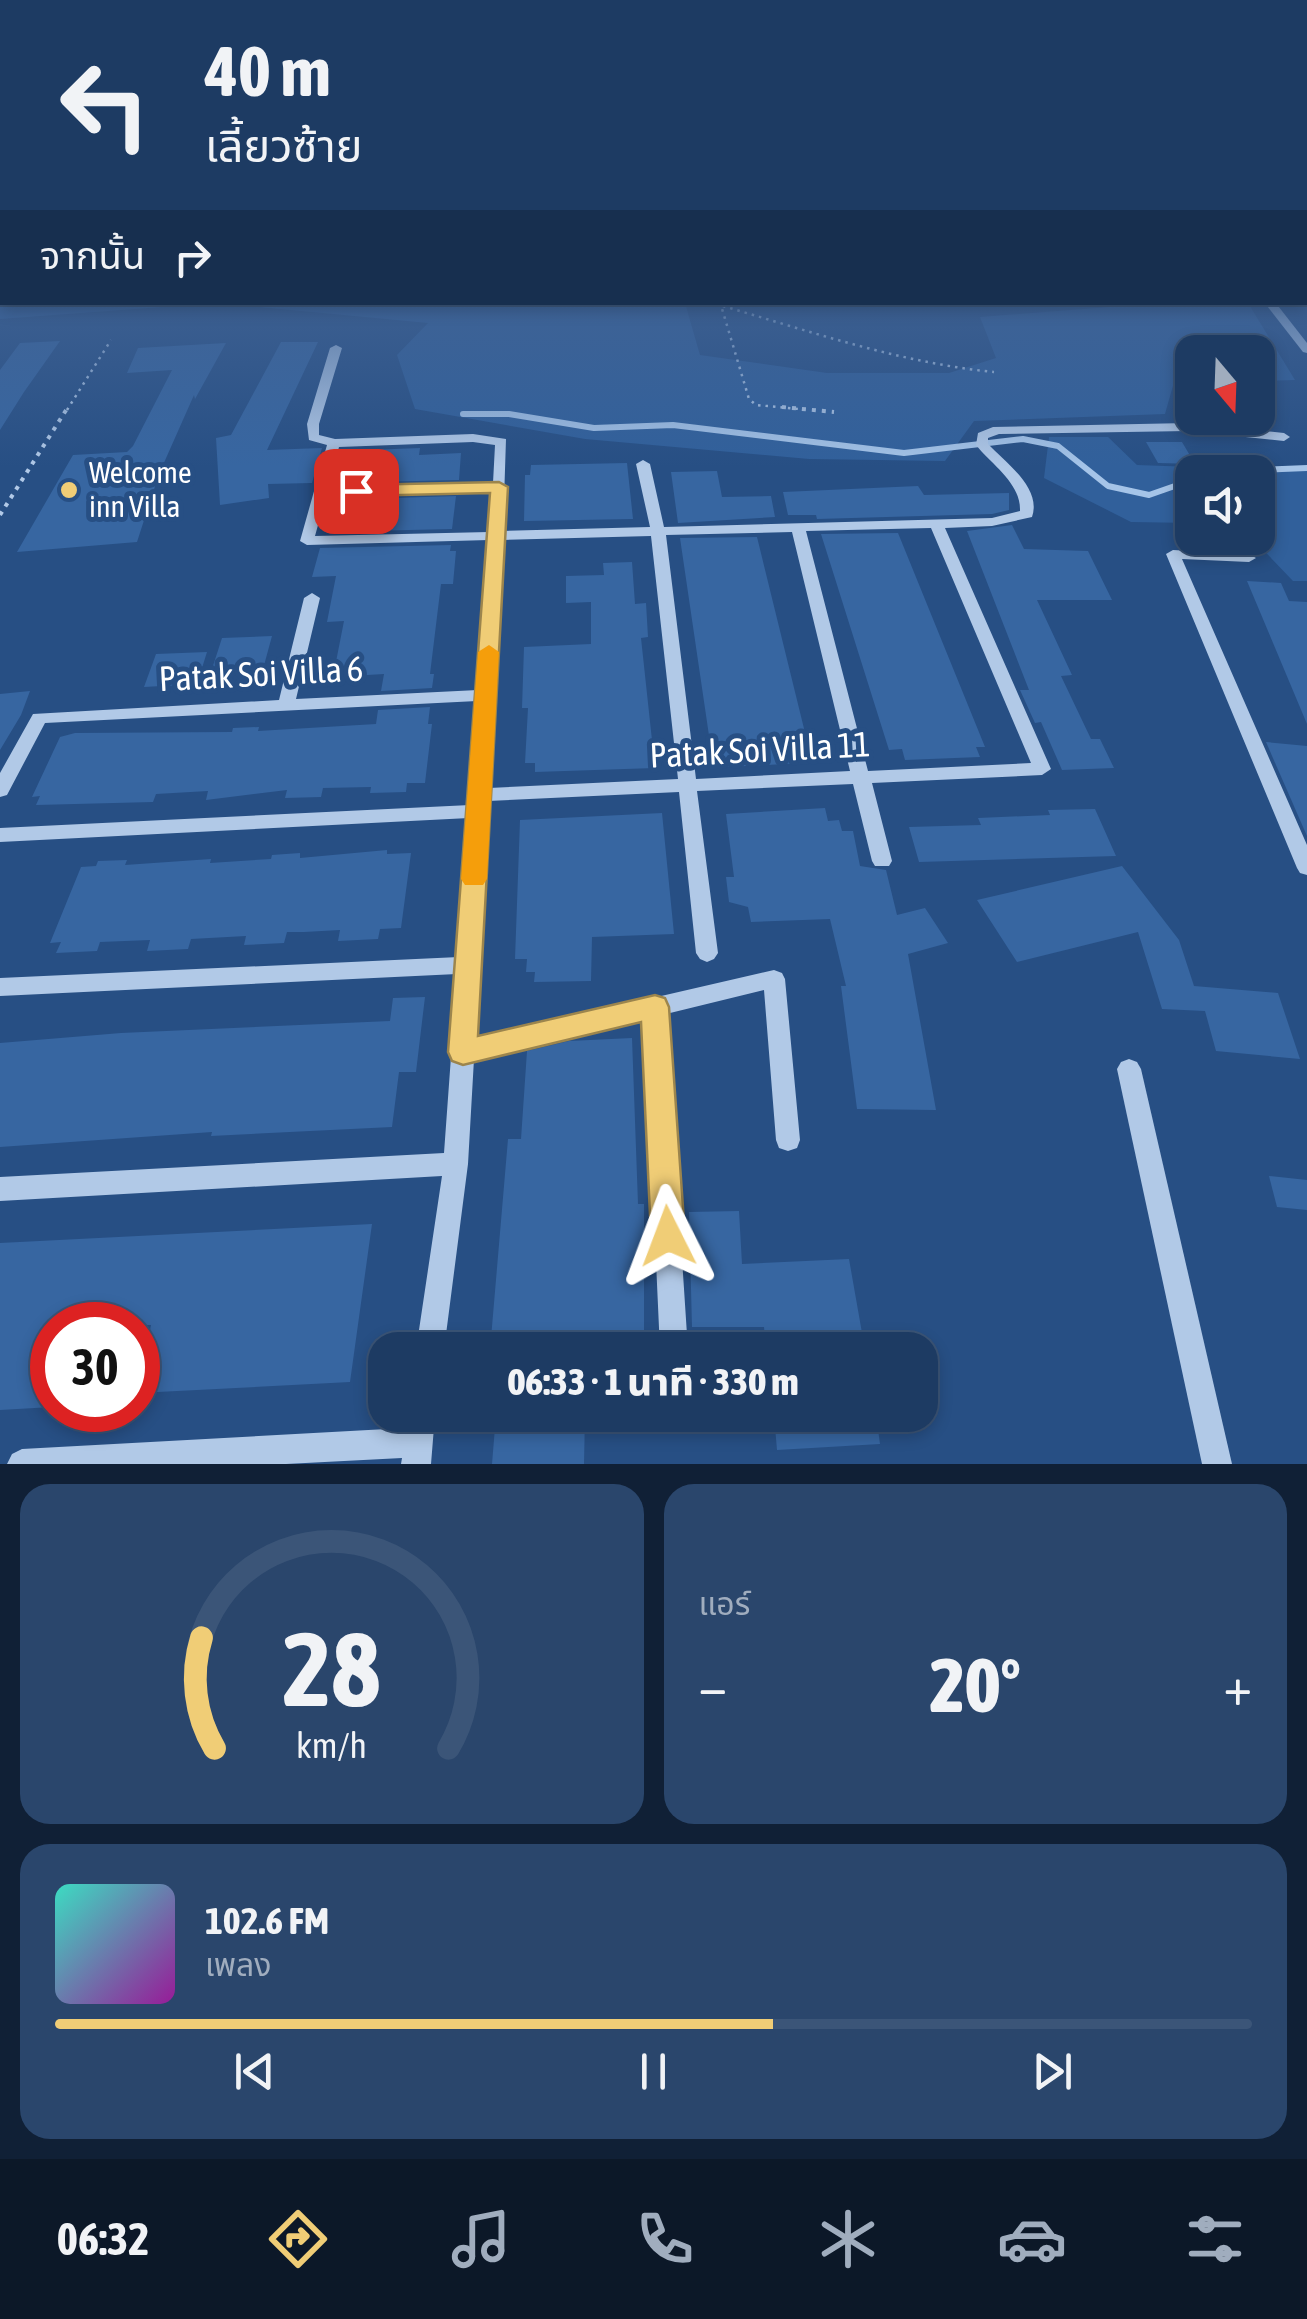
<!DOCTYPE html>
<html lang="th">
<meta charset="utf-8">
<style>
:root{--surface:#1d3b63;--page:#2a466c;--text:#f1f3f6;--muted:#a0adbe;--line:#3b5578;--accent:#f0cd76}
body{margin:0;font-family:"Asap Condensed","Noto Sans Thai",sans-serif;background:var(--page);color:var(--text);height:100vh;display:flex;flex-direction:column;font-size:38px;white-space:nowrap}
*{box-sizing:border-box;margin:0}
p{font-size:32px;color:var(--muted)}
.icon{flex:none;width:55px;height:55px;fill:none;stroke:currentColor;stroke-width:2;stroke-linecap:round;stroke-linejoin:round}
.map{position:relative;height:1464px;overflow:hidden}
.panel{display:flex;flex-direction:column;gap:20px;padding:20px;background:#102036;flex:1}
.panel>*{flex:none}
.hud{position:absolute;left:0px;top:0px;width:1308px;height:305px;box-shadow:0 5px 15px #0003,0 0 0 2px var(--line);background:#1d3b63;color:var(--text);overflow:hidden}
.needle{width:65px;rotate:161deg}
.buttons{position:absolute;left:1175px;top:335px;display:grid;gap:20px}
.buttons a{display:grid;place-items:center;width:100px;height:100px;border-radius:20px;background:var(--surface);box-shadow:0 5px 15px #0003,0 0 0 2px var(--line);font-size:50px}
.speed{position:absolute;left:30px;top:1302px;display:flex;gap:20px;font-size:50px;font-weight:700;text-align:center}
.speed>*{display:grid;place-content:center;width:130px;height:130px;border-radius:50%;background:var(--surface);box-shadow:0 5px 15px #0003,0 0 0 2px var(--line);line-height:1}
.speed .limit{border:15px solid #d22;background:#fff;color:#111}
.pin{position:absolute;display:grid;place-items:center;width:85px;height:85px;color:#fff;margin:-42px;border-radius:20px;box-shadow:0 5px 15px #0006}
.me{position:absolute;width:110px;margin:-55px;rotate:357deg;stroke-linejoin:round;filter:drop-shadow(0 0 8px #0008)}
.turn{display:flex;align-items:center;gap:35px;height:210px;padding:0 40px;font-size:45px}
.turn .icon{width:130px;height:130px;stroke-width:2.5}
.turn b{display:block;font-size:70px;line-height:85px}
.then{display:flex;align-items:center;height:95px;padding:0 40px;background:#0003;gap:20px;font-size:38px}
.big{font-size:75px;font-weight:800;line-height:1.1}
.panel .tile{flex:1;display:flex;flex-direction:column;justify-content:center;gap:15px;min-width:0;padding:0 35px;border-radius:30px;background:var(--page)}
.panel .dial{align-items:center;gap:0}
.dial svg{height:260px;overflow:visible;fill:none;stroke:var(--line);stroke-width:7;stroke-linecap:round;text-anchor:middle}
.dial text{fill:var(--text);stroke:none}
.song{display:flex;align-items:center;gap:30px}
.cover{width:120px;height:120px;border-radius:15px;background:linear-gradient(135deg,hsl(170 70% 55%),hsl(300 70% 35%))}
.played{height:10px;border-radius:5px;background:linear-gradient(90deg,var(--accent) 60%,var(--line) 60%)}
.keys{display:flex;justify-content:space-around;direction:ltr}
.heat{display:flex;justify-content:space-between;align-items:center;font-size:55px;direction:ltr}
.panel .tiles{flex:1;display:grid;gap:20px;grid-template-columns:1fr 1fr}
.tile:last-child{grid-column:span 2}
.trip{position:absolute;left:368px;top:1332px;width:570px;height:100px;border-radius:30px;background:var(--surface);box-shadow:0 5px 15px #0003,0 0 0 2px var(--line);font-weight:800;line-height:100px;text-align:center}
.tabs{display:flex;height:160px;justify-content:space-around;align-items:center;background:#0c1828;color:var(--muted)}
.tabs .icon{width:70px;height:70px}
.tabs .on{color:var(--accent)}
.tabs b{font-size:45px;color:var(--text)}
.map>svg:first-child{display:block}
.green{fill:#31609b}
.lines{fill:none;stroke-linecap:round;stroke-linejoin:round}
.stream{stroke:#a5c4e8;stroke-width:6}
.building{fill:#3766a1}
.path-far1{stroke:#b1c9e7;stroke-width:2.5;stroke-dasharray:2.5 5;stroke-linecap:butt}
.path{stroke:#b1c9e7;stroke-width:4;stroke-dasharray:4 6;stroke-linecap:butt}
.minor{fill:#b1c9e7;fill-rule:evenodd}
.route{fill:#f0cd76;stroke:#9c854d;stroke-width:2.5}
.slow{fill:#f59e0b}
.poi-dot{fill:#f0cd76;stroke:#274f84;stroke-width:4}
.labels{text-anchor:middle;stroke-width:10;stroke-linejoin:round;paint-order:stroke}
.far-poi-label{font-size:30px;fill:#fff;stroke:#274f84;text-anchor:start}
.street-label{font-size:35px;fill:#fff;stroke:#274f84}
</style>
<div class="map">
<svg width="1307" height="1464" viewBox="0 0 1307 1464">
<rect width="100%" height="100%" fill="#274f84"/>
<g class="green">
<path d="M0,263L2,302L685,303L700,355L827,373H949L996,358L980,317L1162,303H1248L1295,380L1258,381V352H1192V382H1174L1165,414L974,421L945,461L809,459L585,439L415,409L397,355L428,323L216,303L0,319Z"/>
<path d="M1049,437H1108L1137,465L1307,471V581H1293L1252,538H1258V472H1192V523L1131,522L1044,478Z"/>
</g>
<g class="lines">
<g class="stream">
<path d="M463,414H509L594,428L673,425L904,453L1023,439L1058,446L1108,486L1149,495L1192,480"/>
<path d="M1206,472L1307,468"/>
</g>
</g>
<g class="building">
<path d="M60,341L24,392L0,430V370L20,343Z"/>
<path d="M281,342H318L267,450L322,448L312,483L268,484L269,498L220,505L216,438L231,435Z"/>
<path d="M226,343L195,399L194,395L159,474L137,542L17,552L73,455L127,452L133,446L172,370L127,373L138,348Z"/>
<path d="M1146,442H1182L1195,464L1158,463Z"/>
<path d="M420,448L419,455L461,453L459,480L333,483L342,451Z"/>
<path d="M627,463L633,519L524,521L525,475H530L531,465Z"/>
<path d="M717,471L722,497L771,496L775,517L678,523L671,472Z"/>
<path d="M918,486L924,495L1009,493V510L992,514L817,519L816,515H788L783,492Z"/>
<path d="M456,496L452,529L324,532L332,500Z"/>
<path d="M1012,525L1024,549L1088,551L1112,600H1037L1072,675L1061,676L1091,739H1100L1114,768L1062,770L1041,722L1035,723L1020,690H1029L967,531Z"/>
<path d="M898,533L985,747H976L980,757L905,760L902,749L889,750L821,534Z"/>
<path d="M757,537L810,753L801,754L803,763L727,767L725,756H712L680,538Z"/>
<path d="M451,545L450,551H456L453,584H441L430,674H434L432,688L381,691L384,674L333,677L344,621L327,622L336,576L312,577L320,548Z"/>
<path d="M632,562L635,604L646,603L648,637L641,638L655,768L535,772V763H525L528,708H522L524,647L591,644V602L566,603V576L604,575L603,563Z"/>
<path d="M1247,581L1281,583L1289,601L1307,602V724Z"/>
<path d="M272,636L263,669L211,672L222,638Z"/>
<path d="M207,652L197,684L144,687L156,654Z"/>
<path d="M30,691L21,715L0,750V694Z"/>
<path d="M430,707L428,724H432L425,783H407L406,792L370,793L371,787L323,788L321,797L285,798L287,790L206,800L208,791L156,794L153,802L36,805L40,796L32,797L60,737L75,733L232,732L233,728L259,727L258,731L376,724L378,710Z"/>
<path d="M1266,742L1307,746V836Z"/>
<path d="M825,808L828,821L839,820L842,831H853L860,866L886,870L897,915L925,908L948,943L908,954L936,1110L857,1109L841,986H846L830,919L751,922L748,907L729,902L726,877H734L726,814Z"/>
<path d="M1095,809L1116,856L919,862L909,827L981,825L978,818L1050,815L1048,810Z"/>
<path d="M662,813L674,934L592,937L591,981L534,982L535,972H526L527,959H515L520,820Z"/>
<path d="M387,850V854L411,853L401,928L380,929L378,939L338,941L340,930L304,932H287L284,943L244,945L246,936L191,939L188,949L147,951L150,940L100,942L97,951L56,953L61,942L50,943L81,867L96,866L98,861L127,860L125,865L211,859L210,863L271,859L272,855L300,853V858Z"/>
<path d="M1122,866L1179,940L1194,986L1278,993L1300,1059L1216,1051L1205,1011L1162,1009L1138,932L1017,962L977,900Z"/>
<path d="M425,997L416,1072H399L392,1127L211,1136L212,1132L0,1147V1043L121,1033L390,1021L393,998Z"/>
<path d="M632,1038L638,1204H644V1334H560V1350H490L508,1139H521L527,1051L569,1041Z"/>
<path d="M1269,1176L1307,1180V1210L1277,1207Z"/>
<path d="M739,1211L742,1264L849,1259L865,1350H766L764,1327H692L689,1212Z"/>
<path d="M372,1224L350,1382L138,1393L151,1325H52V1407L0,1410V1243Z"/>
<path d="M496,1415H585L584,1464H492Z"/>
<path d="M774,1415H876L880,1444L777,1450Z"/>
</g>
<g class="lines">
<g class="path-far1">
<path d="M720,302L749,399L756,405L810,410"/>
<path d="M723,306C812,332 902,363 994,372"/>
<path d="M67,410L111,340"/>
</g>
<g class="path">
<path d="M782,407L834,412"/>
<path d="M0,515L68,407"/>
</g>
<g class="minor">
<path d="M1264,302H1275L1307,343V353L1303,352Z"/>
<path d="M336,345L342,348L319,424V435L335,439L473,434L506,439L503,531L650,527L636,464L643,460L650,464L664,527L992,518L1020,511C1021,483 992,465 976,445L978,433L993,427L1188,423L1284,433L1290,437L1284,441L1188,431L999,434L988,438V444C1006,463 1042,488 1032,517L992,526L945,528L1051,769L1042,775L872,783L892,861L889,866H875L872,861L853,784L697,791L718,953L714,959L707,962L700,959L696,953L679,792L488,801L475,1039L774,970L782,973L785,979L800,1140L797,1148L788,1151L779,1148L776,1140L764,990L666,1014L688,1350H660L645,1019L474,1059L468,1164L444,1350H416L442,1176L0,1201V1177L444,1153L457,974L0,996V978L459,957L469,818L0,842V828L470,805L477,701L45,723L7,795L0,797V773L33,714L279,700L304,598L312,593L320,598L296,699L478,690L489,540L307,545L300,541L327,445L309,440L307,424L330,348ZM473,442L495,445L493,483L328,488L339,447ZM492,491L489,532L315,536L326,496ZM931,528L1031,763L868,771L806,531ZM792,532L850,771L696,779L666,535ZM651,536L678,779L489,788L503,540Z"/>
<path d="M1173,550L1249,554L1256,558L1249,562L1182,559L1307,845V875L1300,873L1297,868L1166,554Z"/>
<path d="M1129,1059L1137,1062L1141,1069L1232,1464H1202L1117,1069L1121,1062Z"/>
<path d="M407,1415H435L431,1464H401L402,1458L286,1464H7L12,1454L22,1449L405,1428Z"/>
</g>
</g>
<linearGradient id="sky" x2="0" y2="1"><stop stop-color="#152b49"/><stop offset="0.56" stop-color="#416394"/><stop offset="1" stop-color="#416394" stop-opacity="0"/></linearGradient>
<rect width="1307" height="467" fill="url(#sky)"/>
<path class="route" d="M499,482L508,487L478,1036L655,995L665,998L669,1007L685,1236L680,1247L668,1252L656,1247L651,1236L641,1022L463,1065L452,1061L448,1052L490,493L356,496L347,491L356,485Z"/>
<path class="slow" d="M489,645L499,652L487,879L483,885H465L461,879L478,652Z"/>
<circle class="poi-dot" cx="69" cy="490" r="10"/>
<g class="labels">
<g class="far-poi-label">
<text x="89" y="483">Welcome<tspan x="89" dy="34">inn Villa</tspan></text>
</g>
<g class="street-label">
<text transform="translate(261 674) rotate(-3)" y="12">Patak Soi Villa 6</text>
<text transform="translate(760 750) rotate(-3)" y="12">Patak Soi Villa 11</text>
</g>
</g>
</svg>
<div class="buttons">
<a><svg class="needle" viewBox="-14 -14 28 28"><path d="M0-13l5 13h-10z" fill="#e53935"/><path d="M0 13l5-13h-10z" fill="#a0adbe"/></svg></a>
<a><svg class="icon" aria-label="sound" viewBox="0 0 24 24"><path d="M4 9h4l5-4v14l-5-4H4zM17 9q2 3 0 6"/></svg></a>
</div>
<div class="speed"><div class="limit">30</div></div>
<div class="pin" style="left:356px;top:491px;background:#d93025"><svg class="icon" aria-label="arrive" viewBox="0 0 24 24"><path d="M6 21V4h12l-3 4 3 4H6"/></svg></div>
<svg class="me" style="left:668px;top:1236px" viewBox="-20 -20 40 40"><path d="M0-17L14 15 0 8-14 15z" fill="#f0cd76" stroke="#fff" stroke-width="4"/></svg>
<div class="trip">06:33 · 1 นาที · 330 m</div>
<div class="hud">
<div class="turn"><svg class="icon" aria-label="left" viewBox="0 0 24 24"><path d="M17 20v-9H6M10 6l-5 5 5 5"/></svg><div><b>40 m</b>เลี้ยวซ้าย</div></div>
<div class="then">จากนั้น<svg class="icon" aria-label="right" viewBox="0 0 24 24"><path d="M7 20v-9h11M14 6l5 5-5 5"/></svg></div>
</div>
</div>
<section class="panel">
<div class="tiles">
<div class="tile dial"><svg viewBox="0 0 100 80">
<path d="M14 69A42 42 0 1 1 86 69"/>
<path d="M14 69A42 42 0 0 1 10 35" stroke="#f0cd76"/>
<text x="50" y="56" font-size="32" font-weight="700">28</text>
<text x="50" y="72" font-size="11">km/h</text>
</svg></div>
<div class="tile"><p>แอร์</p>
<div class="heat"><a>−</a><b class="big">20°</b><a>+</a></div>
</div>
<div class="tile">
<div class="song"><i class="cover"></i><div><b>102.6 FM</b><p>เพลง</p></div></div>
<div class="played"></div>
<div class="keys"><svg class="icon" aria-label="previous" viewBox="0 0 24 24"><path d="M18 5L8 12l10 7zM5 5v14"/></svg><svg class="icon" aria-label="pause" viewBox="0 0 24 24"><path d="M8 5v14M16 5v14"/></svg><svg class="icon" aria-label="next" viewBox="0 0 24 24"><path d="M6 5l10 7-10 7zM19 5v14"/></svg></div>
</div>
</div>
</section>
<nav class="tabs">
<b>06:32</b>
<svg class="icon on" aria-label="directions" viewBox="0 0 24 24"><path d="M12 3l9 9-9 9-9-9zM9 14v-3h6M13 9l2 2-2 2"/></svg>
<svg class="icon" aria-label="music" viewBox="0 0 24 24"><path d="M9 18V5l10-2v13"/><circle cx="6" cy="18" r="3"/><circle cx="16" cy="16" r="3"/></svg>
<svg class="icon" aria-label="phone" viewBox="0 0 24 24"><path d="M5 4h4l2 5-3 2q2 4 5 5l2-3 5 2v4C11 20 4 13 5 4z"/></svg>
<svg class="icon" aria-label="climate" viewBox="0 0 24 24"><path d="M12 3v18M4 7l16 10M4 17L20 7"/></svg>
<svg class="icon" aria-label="car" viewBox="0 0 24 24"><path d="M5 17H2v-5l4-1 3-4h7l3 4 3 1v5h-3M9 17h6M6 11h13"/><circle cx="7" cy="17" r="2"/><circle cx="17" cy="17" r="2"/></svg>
<svg class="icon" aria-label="filters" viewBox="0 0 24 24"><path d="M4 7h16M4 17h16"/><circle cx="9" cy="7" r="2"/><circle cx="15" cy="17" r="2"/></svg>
</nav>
